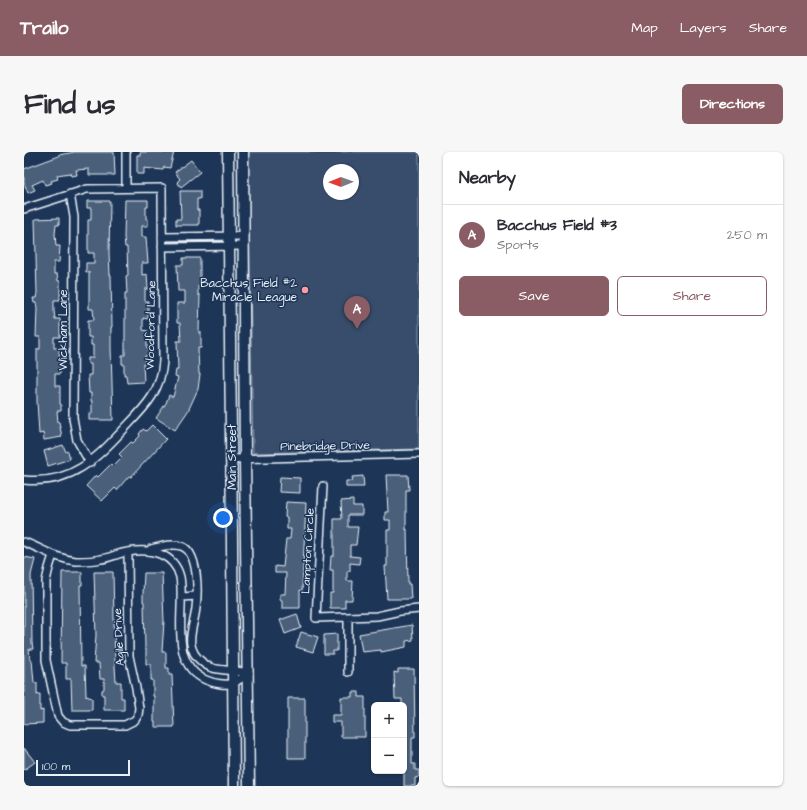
<!DOCTYPE html>
<html lang="en">
<head>
<meta charset="utf-8">
<style>
  :root { --surface:#fff; --page:#f7f7f7; --text:#2b2b33; --muted:#7c7c81; --line:#e1e1e2; --accent:#8a5d65 }
  body { margin:0; font-family:"Architects Daughter",sans-serif; background:var(--page); color:var(--text) }
  .controls { position:absolute; right:12px; bottom:12px; display:grid; overflow:hidden; border-radius:6px; box-shadow:0 1px 3px #0004 }
  .controls button { width:36px; height:36px; display:grid; place-items:center; padding:0; border:0; border-bottom:1px solid var(--line); background:var(--surface); color:var(--text); font:20px sans-serif }
  .compass { position:absolute; left:299px; top:12px; width:36px; height:36px; border-radius:50%; background:var(--surface); box-shadow:0 1px 3px #0004; rotate:269deg }
  .scale { position:absolute; left:12px; bottom:10px; width:94px; box-sizing:border-box; padding-left:4px; border:2px solid #e8f1f8; border-top:0; font-size:11px; line-height:14px; white-space:nowrap; color:#e8f1f8; -webkit-text-stroke:3px #1d3557; paint-order:stroke }
  .you { position:absolute; left:199px; top:366px; width:14px; height:14px; margin:-10px; border:3px solid #fff; border-radius:50%; background:#1a73e8; box-shadow:0 0 0 6px #1a73e833 }
  .badge { display:grid; place-items:center; width:26px; height:26px; border-radius:50%; background:var(--accent); color:#fff; font-size:13px; font-weight:700 }
  .pin { position:absolute; translate:-50% -33px; filter:drop-shadow(0 1px 2px #0008) }
  .pin::after { content:''; position:absolute; top:21px; width:14px; height:12px; background:inherit; clip-path:polygon(0 0,100% 0,50% 100%) }
  .list { margin:0; padding:0; list-style:none }
  h2 { display:flex; justify-content:space-between; align-items:center; height:52px; margin:0; padding:0 16px; font-size:17px }
  h2 small { font-size:13px; font-weight:400; color:var(--muted) }
  .list li { display:grid; grid-template-columns:26px 1fr auto; gap:12px; align-items:center; box-sizing:border-box; height:60px; padding:0 16px; border-top:1px solid var(--line) }
  .list b { display:block; font-size:15px; white-space:nowrap }
  .list p { margin:0; font-size:13px; white-space:nowrap; color:var(--muted) }
  .list em { font-size:13px; font-style:normal; color:var(--muted) }
  .actions { display:flex; gap:8px; padding:12px 16px }
  .actions a { flex:1; padding:9px 0; border:1px solid var(--accent); border-radius:6px; text-align:center; font-size:14px; color:var(--accent) }
  .actions .main { background:var(--accent); color:#fff }
  .map { position:relative; flex:none; width:395px; height:634px; overflow:hidden; border-radius:6px }
  header { display:flex; align-items:center; gap:24px; box-sizing:border-box; height:56px; padding:0 20px; background:var(--accent); color:#fff }
  header strong { font-size:19px }
  nav { display:flex; gap:22px; margin-inline-start:auto; font-size:14px }
  .intro { display:flex; align-items:center; justify-content:space-between; box-sizing:border-box; height:96px; padding:0 24px }
  h1 { margin:0; font-size:28px }
  .button { padding:10px 18px; border-radius:6px; background:var(--accent); color:#fff; font-size:14px; font-weight:700 }
  main { display:flex; gap:24px; padding:0 24px }
  aside { flex:1; background:var(--surface); border-radius:6px; box-shadow:0 1px 3px #0004 }
  .map>svg:first-child { display:block }
  .green { fill:#374d6c; stroke:#909fb2; fill-rule:evenodd }
  .building { fill:#495e7a; stroke:#e8f1f8 }
  .lines { fill:none; stroke-linecap:round; stroke-linejoin:round }
  .street-casing { stroke:#e8f1f8; stroke-width:10 }
  .secondary-casing { stroke:#e8f1f8; stroke-width:13 }
  .street { stroke:#1d3557; stroke-width:7 }
  .secondary { stroke:#1d3557; stroke-width:10 }
  .poi-dot { fill:#ff9aa2; stroke:#1d3557; stroke-width:1.5 }
  .labels { text-anchor:middle; dominant-baseline:central; stroke-width:3; stroke-linejoin:round; paint-order:stroke }
  .poi-label { font-size:12px; fill:#e8f1f8; stroke:#1d3557; text-anchor:end }
  .street-label { font-size:12px; fill:#e8f1f8; stroke:#1d3557 }
</style>
</head>
<body>
<header>
<strong>Trailo</strong>
<nav><a>Map</a><a>Layers</a><a>Share</a></nav>
</header>
<div class="intro"><h1>Find us</h1><a class="button">Directions</a></div>
<main>
<div class="map">
<svg width="395" height="634" viewBox="0 0 395 634">
  <rect width="100%" height="100%" fill="#1d3557"/>
  <filter id="ink" filterUnits="userSpaceOnUse"><feTurbulence type="fractalNoise" baseFrequency=".025" numOctaves="2"/><feDisplacementMap in="SourceGraphic" scale="8" xChannelSelector="R" yChannelSelector="G"/><feConvolveMatrix kernelMatrix="1 2 1 2 8 2 1 2 1" color-interpolation-filters="sRGB"/></filter>
  <g filter="url(#ink)">
    <path class="green" d="M224 0H395V297L229 301ZM305 18H329V42H305Z"/>
    <path class="building" d="M51 0H90L91 23H65V17L52 18 53 23 47 24 46 21 33 23 34 27 27 29 28 31 21 33 19 28 8 33 11 38 4 41 0 31V17L35 4 34 3Z
      M116 0H150L146 16 140 15 139 18 120 16V22H113V3H116Z
      M167 8 176 20 157 35 153 30 156 27 151 20Z
      M156 39H176V47H173V58H175V73H152V67H157Z
      M101 48H124V55H122V67H124V74H118V85H122L124 111H118V123L123 122 124 137H121V149H124V167L119 166V178L124 179V185H123V197H125V203L121 204V212H119L120 230 103 231 102 223H100V212H98V203H101V141H103L102 124 104 123 103 95H101L100 85Z
      M63 49H86L85 101 86 123H87L88 175H87V196L89 268H65V261L68 262V249H67V241H65L64 223H67V212H64V206H69V193H67V185H64V168H70L69 157H65V120H62V111H70V101H64V68H67V56H63Z
      M35 66V73H32L31 82 32 94H36L35 110H30V122H33L34 129H36V148H30V159L31 167H36V185H30V196H35L36 222H31V234H36V252H37V259H33L34 270H35L38 285 20 288 19 281 15 282 13 249V197H16V185H12L13 156 12 151H10L9 146H12L13 141 11 67Z
      M159 106H176V134H174V143H176L175 180H177V196H174L175 222H176L174 237 164 259 151 278 132 266 142 251 145 243 149 245 154 225 151 224 152 218H154L153 189H157L156 171H153V151H161V139H154L153 113H159Z
      M128 273 142 287 107 325 105 324 93 338 91 336 78 349 62 334 72 323 74 325 87 312 89 314 98 305 95 302 107 290 109 291 116 284 115 282 119 277 122 279Z
      M39 293 42 300 44 299 46 307 24 314 20 299Z
      M362 323H384L385 338H382V378L383 377 384 432H386L387 447H363L361 414H363V378H366V368H361V360H364Z
      M339 324 340 335H322V329H329L328 325Z
      M256 325 276 326V341L255 340Z
      M329 348V354H338V363H324V375H334L332 393H326V404L336 405 335 412 326 411V419H323V429H329L328 448H321V456H306V441H309V418H306L307 404H310V367H318L317 349Z
      M262 350 282 351 278 439 276 438V456H258V448H256V442H261L262 421H251V414L259 415 262 387H266L267 377H263V365H261Z
      M0 405 11 407 7 423 8 491 9 497H5L6 508H8L10 531H13V543L16 542V559L19 558V571L0 572Z
      M38 420H58V433H56L57 514H61L62 544 68 546V558H48L47 527H42V511H37Z
      M70 420H89L91 514 92 530H97V546H100V558H80V543H78V538L80 537V527H76L75 511H70L72 483Z
      M120 421H138L140 469 138 500H142V516H145V523H148L150 575H131V570H130V544H129V528H127V512H122V497H121L120 450H119V442Z
      M273 462 277 476 261 482 256 468Z
      M388 473 389 488 382 489V495L357 500V498L338 500 335 482Z
      M277 480 294 485 289 500 272 495Z
      M313 482V499H309V502H300V483Z
      M374 517H390L391 585H388V612H391V618H395V625L391 626V634H380V553H378V547H371L370 520 374 521Z
      M328 540H335V545H341V585H317V570H308V563H317V545H328Z
      M264 546H281V606H264Z
      M0 596 11 610 0 618Z"/>
    <g class="lines">
      <defs>
        <path id="street" d="M102 0V36
          M46 42 50 65 49 266 53 288 66 311
          M0 57 63 37 138 36 139 209C137 240 121 255 101 276 72 307 47 333 0 328
          M138 85 220 84
          M138 95 220 94
          M208 307 395 302
          M299 334 292 466 353 464 376 459 395 457
          M0 390C18 397 33 407 52 409 60 409 69 409 77 407 86 406 94 401 104 400 126 396 150 401 156 425 162 458 143 511 182 528 189 531 202 534 209 531 214 529 220 524 225 521
          M127 397C136 395 147 391 157 394 175 399 174 441 172 456 170 476 158 494 178 510 188 519 198 517 210 519 215 519 220 520 225 521
          M29 403 25 416 22 429V508L34 564 39 570 46 573H101L111 568 114 563 115 556 112 536 105 504 104 400
          M157 445 173 444
          M324 465V520"/>
        <path id="secondary" d="M204 0C207 211 208 423 210 634
          M219 0 221 307 225 634"/>
      </defs>
      <use href="#street" class="street-casing"/>
      <use href="#secondary" class="secondary-casing"/>
      <use href="#street" class="street"/>
      <use href="#secondary" class="secondary"/>
    </g>
  </g>
  <circle class="poi-dot" cx="281" cy="138" r="4"/>
  <g class="labels">
    <g class="poi-label">
      <text x="273" y="131">Bacchus Field #2<tspan x="273" dy="14">Miracle League</tspan></text>
    </g>
    <g class="street-label">
      <text transform="translate(127 173) rotate(-89)">Woodford Lane</text>
      <text transform="translate(39 178) rotate(-90)">Wickham Lane</text>
      <text transform="translate(301 294) rotate(-1)">Pinebridge Drive</text>
      <text transform="translate(208 305) rotate(-90)">Main Street</text>
      <text transform="translate(284 399) rotate(-87)">Lampton Circle</text>
      <text transform="translate(95 485) rotate(-93)">Agile Drive</text>
    </g>
  </g>
</svg>
<div class="controls">
<button>+</button>
<button>−</button>
</div>
<svg class="compass" viewBox="-18 -18 36 36"><path d="M0-13l5 13h-10z" fill="#e53935"/><path d="M0 13l5-13h-10z" fill="#7c7c81"/></svg>
<div class="scale">100 m</div>
<div class="you"></div>
<div class="pin badge" style="left:333px;top:177px">A</div>
</div>
<aside>
<h2>Nearby<small></small></h2>
<ul class="list">
<li><span class="badge">A</span><div><b>Bacchus Field #3</b><p>Sports</p></div><em>250 m</em></li>
</ul>
<div class="actions"><a class="main">Save</a><a>Share</a></div>
</aside>
</main>
</body>
</html>
